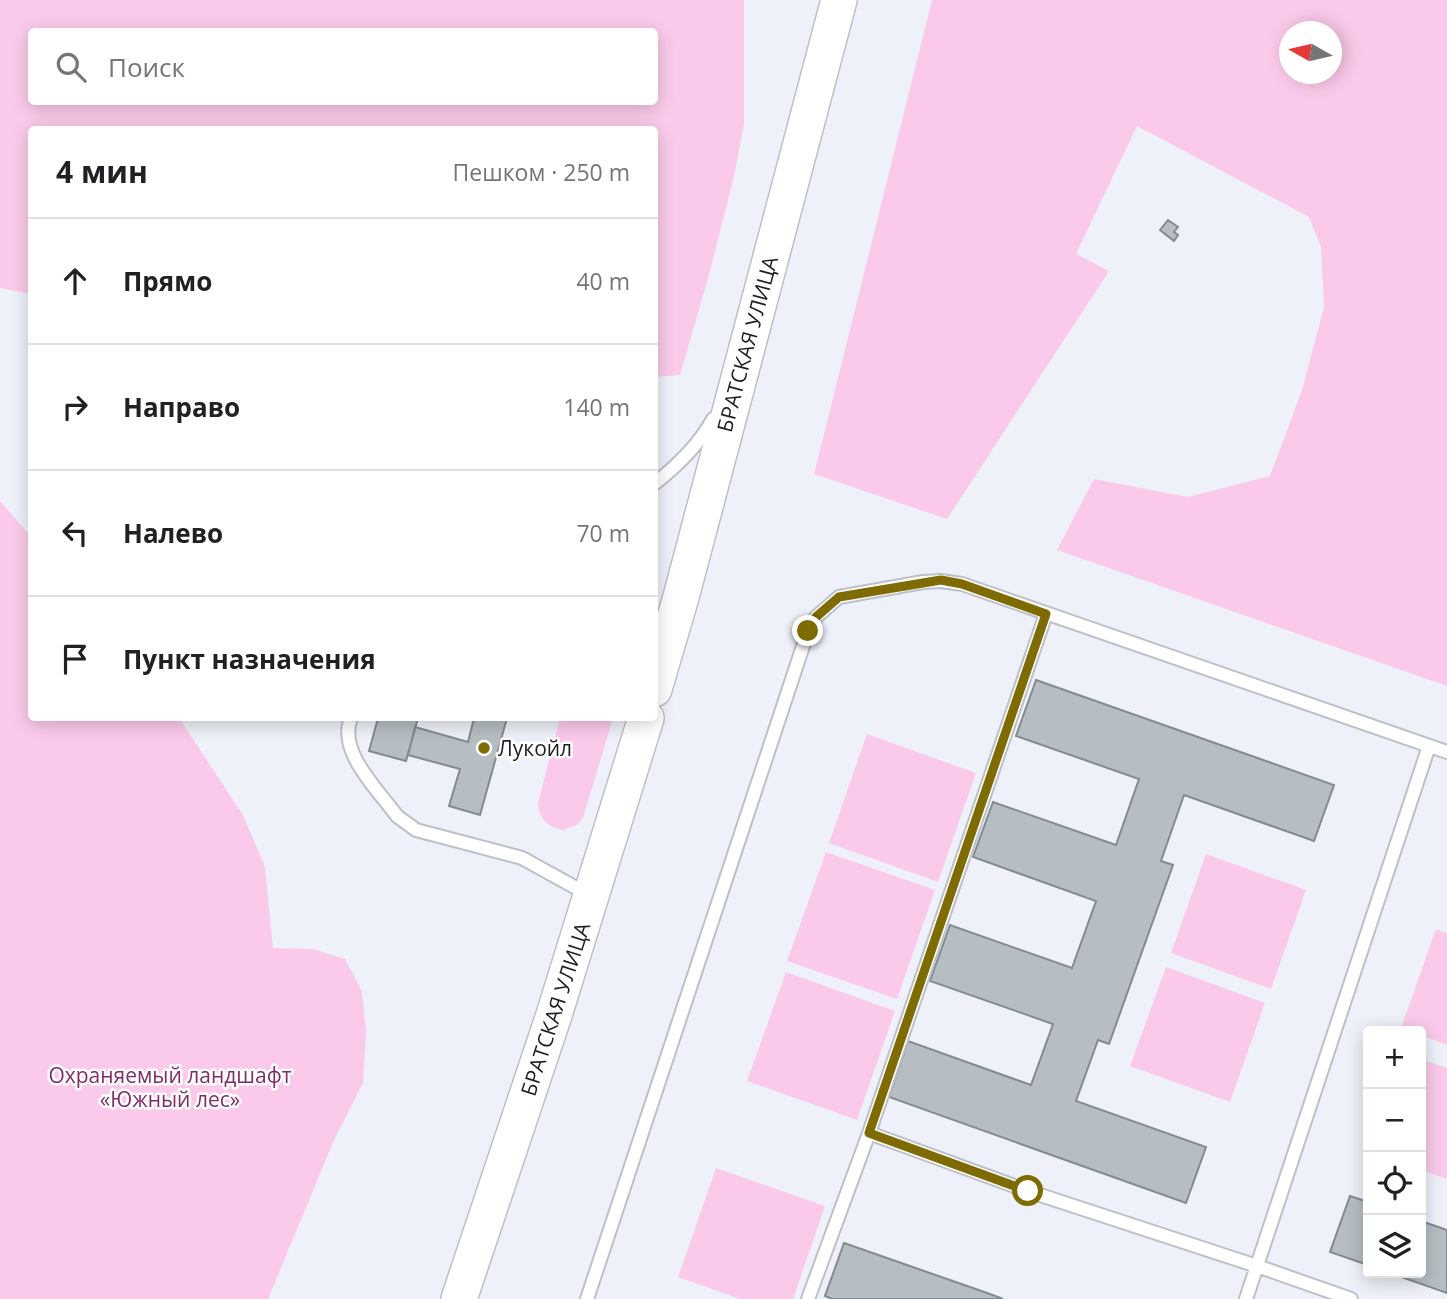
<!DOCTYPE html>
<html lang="ru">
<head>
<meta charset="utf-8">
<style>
  :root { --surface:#fff; --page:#f2f2f2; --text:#202124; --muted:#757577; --line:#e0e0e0 }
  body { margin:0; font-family:"Open Sans",sans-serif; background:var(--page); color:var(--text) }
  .controls { position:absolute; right:21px; bottom:21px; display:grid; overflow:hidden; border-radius:7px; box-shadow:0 4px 18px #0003 }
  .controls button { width:63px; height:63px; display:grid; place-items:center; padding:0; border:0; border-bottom:2px solid var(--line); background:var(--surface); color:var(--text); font:35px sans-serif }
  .compass { position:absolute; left:1279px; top:21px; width:63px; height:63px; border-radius:50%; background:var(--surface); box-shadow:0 4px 18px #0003; rotate:278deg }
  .stop { position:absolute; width:21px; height:21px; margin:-16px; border:5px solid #7f6b03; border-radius:50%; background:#fff }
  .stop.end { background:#7f6b03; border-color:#fff; box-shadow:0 2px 7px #0008 }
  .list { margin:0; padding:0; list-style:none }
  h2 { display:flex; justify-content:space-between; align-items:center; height:91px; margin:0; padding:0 28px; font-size:30px }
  h2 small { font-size:23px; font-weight:400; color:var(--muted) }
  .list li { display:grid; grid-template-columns:46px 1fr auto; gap:21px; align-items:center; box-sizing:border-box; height:126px; padding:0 28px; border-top:2px solid var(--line) }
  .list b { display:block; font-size:26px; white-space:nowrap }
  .list em { font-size:23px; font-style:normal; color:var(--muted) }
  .icon { flex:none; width:38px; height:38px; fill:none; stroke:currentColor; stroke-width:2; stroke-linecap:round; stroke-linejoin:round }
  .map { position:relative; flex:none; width:1447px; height:1299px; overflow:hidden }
  .search { position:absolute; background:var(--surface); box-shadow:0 4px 18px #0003; left:28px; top:28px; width:630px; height:77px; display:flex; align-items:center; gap:18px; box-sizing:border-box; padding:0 24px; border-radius:7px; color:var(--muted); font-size:26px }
  .panel { position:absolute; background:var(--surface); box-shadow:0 4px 18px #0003; left:28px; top:126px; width:630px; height:595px; border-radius:7px }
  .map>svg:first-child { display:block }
  .green { fill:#fbcaea; fill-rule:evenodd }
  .building { fill:#b6bec3; stroke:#838b90; stroke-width:2 }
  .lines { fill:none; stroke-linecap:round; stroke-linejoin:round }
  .lane-casing { stroke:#bdc0c7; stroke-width:16 }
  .secondary-casing { stroke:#bdc0c7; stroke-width:38 }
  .lane { stroke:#fff; stroke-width:12 }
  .secondary { stroke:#fff; stroke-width:35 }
  .route { stroke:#7f6b03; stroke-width:9 }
  .poi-dot { fill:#7f6b03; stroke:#fff; stroke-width:2.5 }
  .labels { text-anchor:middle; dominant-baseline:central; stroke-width:5; stroke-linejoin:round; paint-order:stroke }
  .street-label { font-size:21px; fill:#1f2023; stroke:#fff }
  .poi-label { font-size:21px; fill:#1f2023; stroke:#fff; text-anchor:start }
  .park-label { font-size:21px; fill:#7f2c69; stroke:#fff }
</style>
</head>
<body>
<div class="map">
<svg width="1447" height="1299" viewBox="0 0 1447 1299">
  <rect width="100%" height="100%" fill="#eef1f9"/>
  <path class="green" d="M0 0H744V124L734 176 709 275 680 375 655 377 654 130H32L31 294 0 288ZM32 32H654V102H32Z
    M932 0H1447V686L1057 550 1094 479 1188 497 1270 476 1302 390 1324 307 1321 247 1309 217 1137 126 1076 254 1109 271 947 519 814 474ZM1290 32H1332V74H1290Z
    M0 501 31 537 32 718H179L243 815 265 867 273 948 313 949 345 959 362 991 366 1032 363 1083 334 1140 268 1299H0Z
    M560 718H613L583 818 577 825 563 830C547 827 539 818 538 803Z
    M867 734 976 773 938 882 829 843Z
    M826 852 935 890 897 999 787 961Z
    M1206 854 1306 890 1271 989 1171 953Z
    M1436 929 1447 933V1045L1421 1035V1031H1410L1401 1028Z
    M1166 967 1265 1003 1230 1102 1130 1066Z
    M786 972 895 1011 857 1120 747 1081Z
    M1421 1059 1447 1068V1179L1421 1170Z
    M716 1168 825 1206 793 1299H740L678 1277Z"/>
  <path class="building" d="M1168 220 1178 227 1174 232 1178 235 1174 241 1160 230Z
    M1036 680 1334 785 1314 841 1184 795 1161 861 1173 865 1109 1044 1098 1040 1076 1101 1206 1147 1186 1203 889 1097 908 1041 1031 1085 1053 1024 930 981 950 925 1072 968 1096 901 973 857 993 802 1116 845 1139 779 1016 736Z
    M378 718H418L406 761 369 751Z
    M474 718H507L480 815 449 806 460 769 408 755 415 727 468 742Z
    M1350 1196 1368 1202V1265L1330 1252Z
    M1421 1221 1447 1230V1293L1390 1273H1421Z
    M844 1243 990 1294 1003 1299H832L825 1296Z"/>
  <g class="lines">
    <defs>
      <path id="lane" d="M654 484C677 466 699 445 713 419
        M351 718C337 751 378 790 397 816L416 830 522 858 589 895
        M869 1133 1028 1191 1257 1266 1351 1299
        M587 1299 808 631 816 617 839 597 923 582 941 581 962 584 1447 752
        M808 1299 869 1133 1046 614
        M1246 1299 1429 746"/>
      <path id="secondary" d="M654 689 681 597 839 0
        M459 1299 554 1015 646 718"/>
    </defs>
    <use href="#lane" class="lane-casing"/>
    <use href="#secondary" class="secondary-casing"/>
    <use href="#lane" class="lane"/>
    <use href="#secondary" class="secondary"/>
  </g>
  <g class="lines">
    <path class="route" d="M808 631 816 617 839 597 941 580 962 584 1046 614 869 1133 1028 1191"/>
  </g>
  <circle class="poi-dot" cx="484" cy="748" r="7"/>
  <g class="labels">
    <g class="street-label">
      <text transform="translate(747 344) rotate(-75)">БРАТСКАЯ УЛИЦА</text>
      <text transform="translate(555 1009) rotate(-72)">БРАТСКАЯ УЛИЦА</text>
    </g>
    <g class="poi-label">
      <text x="498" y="748">Лукойл</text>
    </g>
    <g class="park-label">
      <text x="170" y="1075">Охраняемый ландшафт<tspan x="170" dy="24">«Южный лес»</tspan></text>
    </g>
  </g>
</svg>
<div class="controls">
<button>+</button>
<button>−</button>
<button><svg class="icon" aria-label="locate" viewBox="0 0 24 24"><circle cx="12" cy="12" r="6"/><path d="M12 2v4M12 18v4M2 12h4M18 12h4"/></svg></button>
<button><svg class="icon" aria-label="layers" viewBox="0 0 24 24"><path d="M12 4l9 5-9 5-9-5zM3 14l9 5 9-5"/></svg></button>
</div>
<svg class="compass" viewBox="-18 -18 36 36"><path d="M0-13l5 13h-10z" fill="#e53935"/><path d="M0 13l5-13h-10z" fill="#757577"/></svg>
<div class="stop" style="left:1028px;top:1191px"></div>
<div class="stop end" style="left:808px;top:631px"></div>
<div class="search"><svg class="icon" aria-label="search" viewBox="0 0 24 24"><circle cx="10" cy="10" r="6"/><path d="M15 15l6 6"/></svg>Поиск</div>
<section class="panel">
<h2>4 мин<small>Пешком · 250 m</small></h2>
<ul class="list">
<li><svg class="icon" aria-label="ahead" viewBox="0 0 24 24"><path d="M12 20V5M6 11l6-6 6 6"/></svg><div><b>Прямо</b></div><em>40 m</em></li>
<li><svg class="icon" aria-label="right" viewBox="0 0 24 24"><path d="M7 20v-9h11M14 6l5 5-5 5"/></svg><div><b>Направо</b></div><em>140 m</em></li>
<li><svg class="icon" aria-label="left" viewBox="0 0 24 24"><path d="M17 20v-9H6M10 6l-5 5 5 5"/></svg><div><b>Налево</b></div><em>70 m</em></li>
<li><svg class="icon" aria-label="arrive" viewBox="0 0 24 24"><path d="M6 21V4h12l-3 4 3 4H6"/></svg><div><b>Пункт назначения</b></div></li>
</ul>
</section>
</div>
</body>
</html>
